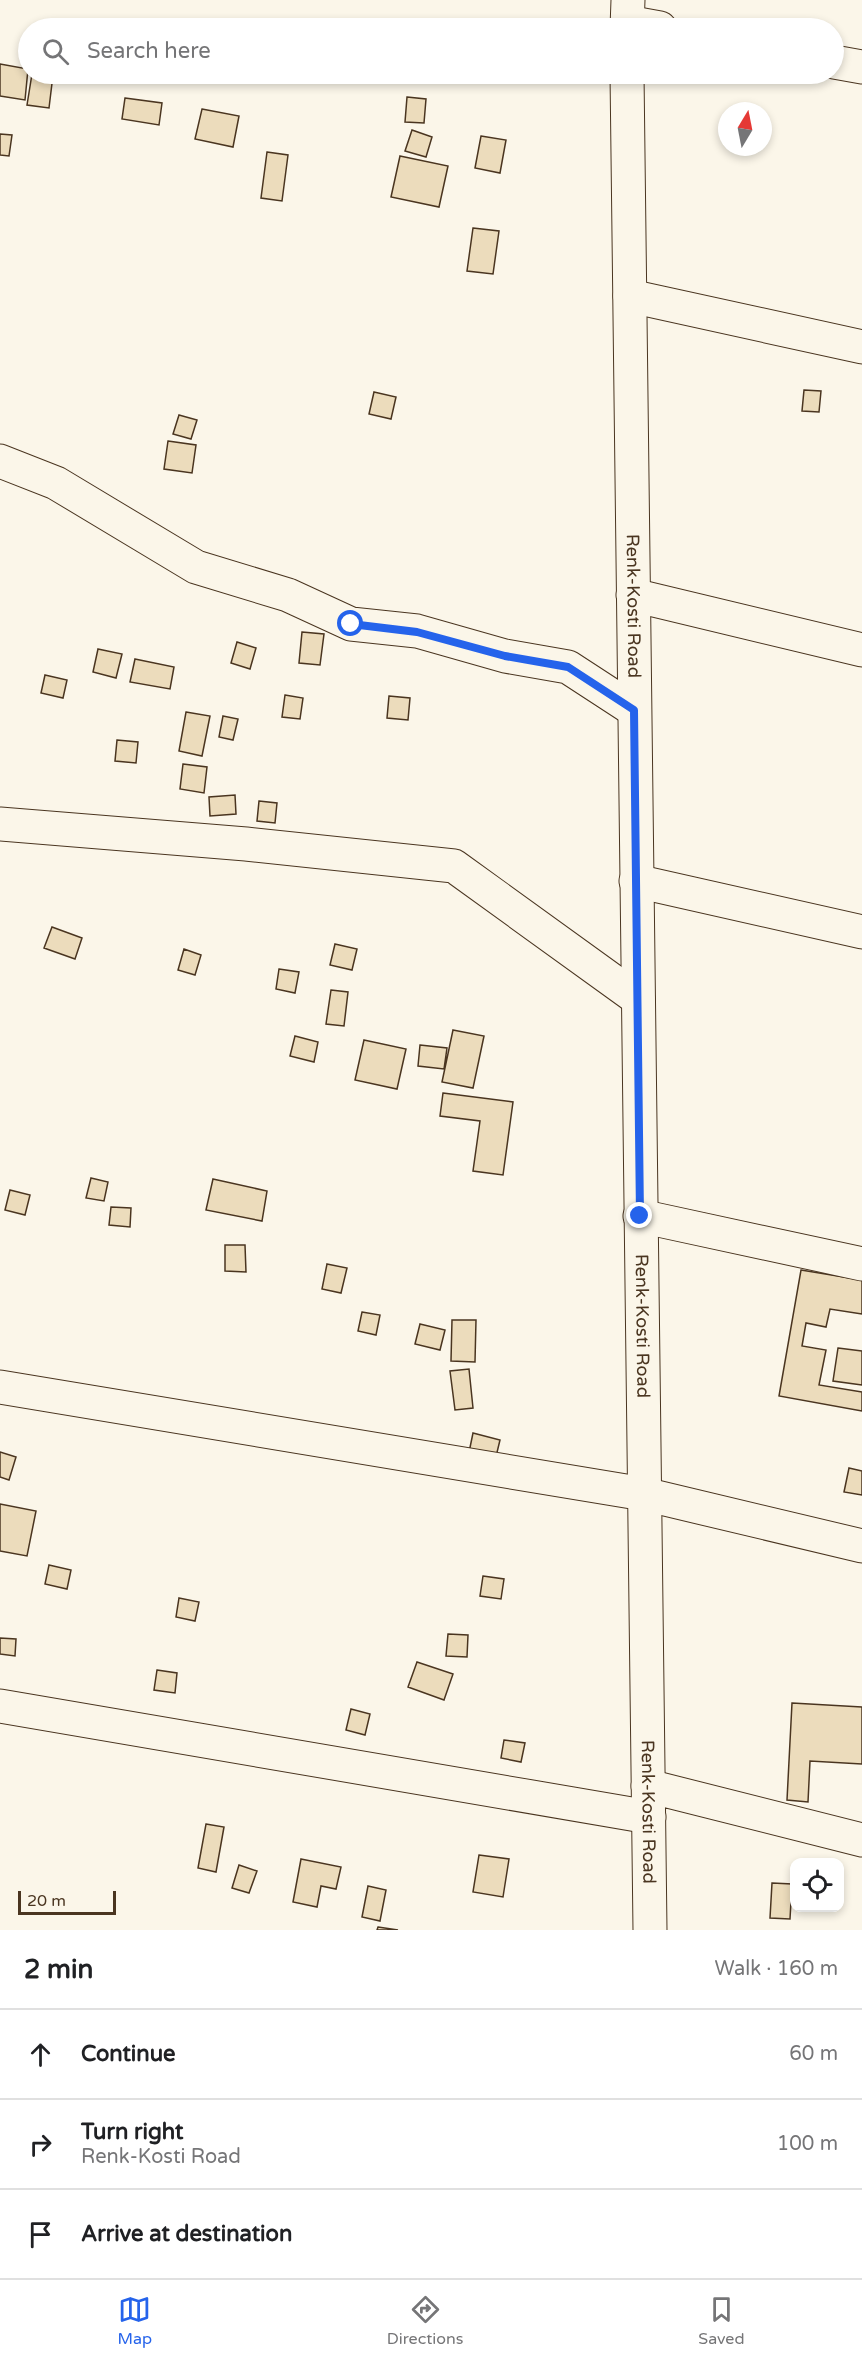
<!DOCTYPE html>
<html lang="en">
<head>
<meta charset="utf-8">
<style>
  :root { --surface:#fff; --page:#f2f2f2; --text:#202124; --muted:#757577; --line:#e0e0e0; --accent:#2563eb }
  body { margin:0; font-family:"Varela Round",sans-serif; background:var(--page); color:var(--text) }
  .controls { position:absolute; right:18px; bottom:18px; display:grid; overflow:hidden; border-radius:12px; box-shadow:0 3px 9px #0003 }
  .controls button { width:54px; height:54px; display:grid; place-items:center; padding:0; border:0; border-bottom:2px solid var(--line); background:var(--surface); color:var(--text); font:30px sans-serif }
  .compass { position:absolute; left:718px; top:102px; width:54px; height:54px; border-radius:50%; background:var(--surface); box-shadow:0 3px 9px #0003; rotate:10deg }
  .scale { position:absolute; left:18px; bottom:15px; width:98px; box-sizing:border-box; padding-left:6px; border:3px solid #4a3520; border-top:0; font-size:16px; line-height:21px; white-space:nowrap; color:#4a3520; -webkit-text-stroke:4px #fbf6e9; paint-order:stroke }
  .stop { position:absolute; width:18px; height:18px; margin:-14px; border:4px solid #2563eb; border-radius:50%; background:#fff }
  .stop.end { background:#2563eb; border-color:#fff; box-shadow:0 2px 6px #0008 }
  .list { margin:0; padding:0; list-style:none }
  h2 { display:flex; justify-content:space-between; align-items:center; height:78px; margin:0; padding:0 24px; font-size:26px }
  h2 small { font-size:20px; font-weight:400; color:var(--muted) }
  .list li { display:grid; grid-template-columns:39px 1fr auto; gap:18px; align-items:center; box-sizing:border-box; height:90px; padding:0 24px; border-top:2px solid var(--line) }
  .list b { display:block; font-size:22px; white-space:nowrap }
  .list p { margin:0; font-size:20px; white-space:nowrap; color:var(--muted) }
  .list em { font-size:20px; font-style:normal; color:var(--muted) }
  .icon { flex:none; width:33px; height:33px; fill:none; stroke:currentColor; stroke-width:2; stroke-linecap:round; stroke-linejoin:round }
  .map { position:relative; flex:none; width:862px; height:1930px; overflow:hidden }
  .search { position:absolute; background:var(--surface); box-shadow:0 3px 9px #0003; left:18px; right:18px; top:18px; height:66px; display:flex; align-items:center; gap:15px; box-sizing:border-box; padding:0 21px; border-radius:33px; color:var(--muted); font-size:22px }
  .sheet { height:348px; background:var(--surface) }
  nav { display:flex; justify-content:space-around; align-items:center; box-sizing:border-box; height:84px; border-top:2px solid var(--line); background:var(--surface); font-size:16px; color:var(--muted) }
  nav a { display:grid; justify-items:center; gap:3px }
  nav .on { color:var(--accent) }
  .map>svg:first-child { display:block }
  .building { fill:#ecdcbc; stroke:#4a3520; stroke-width:1.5 }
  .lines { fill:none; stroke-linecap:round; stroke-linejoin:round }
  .minor-casing { stroke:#4a3520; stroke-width:35 }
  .major-casing { stroke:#4a3520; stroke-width:35 }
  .minor { stroke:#fbf6e9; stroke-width:33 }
  .major { stroke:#fbf6e9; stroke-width:33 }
  .route { stroke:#2563eb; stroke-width:8 }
  .labels { text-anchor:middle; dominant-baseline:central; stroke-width:4.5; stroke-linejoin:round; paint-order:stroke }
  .street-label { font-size:18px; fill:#4a3520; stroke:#fbf6e9 }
</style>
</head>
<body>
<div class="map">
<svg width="862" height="1930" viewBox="0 0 862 1930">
  <rect width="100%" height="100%" fill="#fbf6e9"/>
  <path class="building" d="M0 64 28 69 25 100 0 96Z
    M32 74 53 75 49 108 27 105Z
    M500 74H523L522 82 499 80Z
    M407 97 426 99 424 123 405 122Z
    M125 98 162 103 159 125 122 119Z
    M202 109 239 116 233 147 195 139Z
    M412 130 432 137 426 157 405 151Z
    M0 134 12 135 9 156 0 155Z
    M481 136 506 140 500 173 475 168Z
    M267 152 288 155 282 201 261 198Z
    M400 156 448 166 439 207 391 197Z
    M473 228 499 231 493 274 467 271Z
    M804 390 821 391 819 412 802 411Z
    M374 392 396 397 391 419 369 414Z
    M179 415 197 420 191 439 173 434Z
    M168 441 196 445 192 473 164 469Z
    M302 632 324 634 320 665 299 663Z
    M237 642 256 648 250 669 231 663Z
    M98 649 122 654 116 678 93 672Z
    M135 659 174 667 170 689 130 682Z
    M45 675 67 680 63 698 41 693Z
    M285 695 303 698 300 719 282 717Z
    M389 696 410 698 408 720 387 718Z
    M186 712 210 716 202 756 179 751Z
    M223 716 238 719 233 740 219 737Z
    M117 740 138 742 136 763 115 761Z
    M183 764 207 767 204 793 180 789Z
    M235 795 236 814 210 816 209 797Z
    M259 801 277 803 275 823 257 821Z
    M52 927 82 938 75 959 44 948Z
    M335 944 357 949 352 970 330 965Z
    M184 949 201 955 195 975 178 970Z
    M279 969 299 972 295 993 276 989Z
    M331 990 348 992 344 1026 326 1024Z
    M453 1030 484 1036 473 1088 442 1082Z
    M295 1036 318 1042 314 1062 290 1056Z
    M364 1040 406 1049 397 1089 355 1080Z
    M420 1045 447 1048 444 1069 418 1066Z
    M443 1093 513 1102 503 1175 473 1171 480 1121 440 1116Z
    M91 1178 108 1182 104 1201 86 1198Z
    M213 1179 267 1191 262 1221 206 1210Z
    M10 1190 30 1195 25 1215 5 1210Z
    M111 1207 131 1208 130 1227 109 1225Z
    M225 1245H245L246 1272 225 1271Z
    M327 1264 347 1268 341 1293 322 1289Z
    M801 1270 862 1280V1314L830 1309 826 1327 806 1323 802 1346 826 1350 819 1385 862 1392V1411L779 1396Z
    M362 1312 380 1315 376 1335 358 1331Z
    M452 1320H476L475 1362 451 1361Z
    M420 1324 445 1330 440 1350 415 1344Z
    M838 1348 862 1351V1385L833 1381Z
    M469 1369 473 1408 455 1410 450 1371Z
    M473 1433 500 1440 493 1469 467 1462Z
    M0 1452 16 1457 9 1480 0 1477Z
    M849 1468 862 1471V1495L844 1492Z
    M0 1504 36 1511 27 1556 0 1551Z
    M49 1565 71 1570 67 1589 45 1584Z
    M483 1576 504 1579 501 1599 480 1596Z
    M179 1598 199 1602 195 1621 176 1617Z
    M448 1634 468 1635 467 1657 446 1656Z
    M0 1638 16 1639 15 1656 0 1654Z
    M417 1662 453 1674 444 1700 408 1687Z
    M157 1670 177 1673 175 1693 154 1690Z
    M792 1703 862 1707V1764L810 1761 808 1802 787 1800Z
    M351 1709 370 1714 365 1735 346 1730Z
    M504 1740 525 1743 521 1762 501 1758Z
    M206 1824 224 1827 216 1872 198 1868Z
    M479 1855 509 1859 503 1897 473 1892Z
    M301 1859 341 1867 336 1889 321 1886 317 1907 293 1902Z
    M239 1865 257 1871 249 1893 232 1888Z
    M772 1883 792 1884 790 1919 770 1918Z
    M368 1886 386 1890 380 1921 362 1917Z
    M378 1927 398 1930H377Z"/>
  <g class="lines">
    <defs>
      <path id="minor" d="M627 22 660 28
        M834 62 862 67
        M630 296 862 347
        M0 461 56 483 196 567 288 595 351 624 417 631 505 656 568 667 634 710
        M633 595 862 650
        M0 824 246 844 454 866 638 999
        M636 881 862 932
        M640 1216 862 1264
        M0 1387 644 1494 862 1546
        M0 1706 649 1817
        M648 1786 862 1840"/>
      <g id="major">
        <path d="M627 28 628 0"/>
        <path id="s1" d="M627 74 650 1930"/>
      </g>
    </defs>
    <use href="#minor" class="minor-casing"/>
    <use href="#major" class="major-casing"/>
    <use href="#minor" class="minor"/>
    <use href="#major" class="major"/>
  </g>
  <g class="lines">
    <path class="route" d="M351 624 417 632 505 656 568 667 634 710 640 1216"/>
  </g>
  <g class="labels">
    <g class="street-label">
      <text stroke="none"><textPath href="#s1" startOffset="532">Renk-Kosti Road</textPath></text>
      <text stroke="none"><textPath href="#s1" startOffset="1252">Renk-Kosti Road</textPath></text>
      <text stroke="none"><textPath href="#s1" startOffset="1738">Renk-Kosti Road</textPath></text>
    </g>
  </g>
</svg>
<div class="controls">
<button><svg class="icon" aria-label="locate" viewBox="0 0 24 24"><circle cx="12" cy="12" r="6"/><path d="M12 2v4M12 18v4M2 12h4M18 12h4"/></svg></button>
</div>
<svg class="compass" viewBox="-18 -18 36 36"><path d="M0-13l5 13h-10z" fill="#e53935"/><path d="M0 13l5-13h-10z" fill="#757577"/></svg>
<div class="scale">20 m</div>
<div class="stop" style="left:351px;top:624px"></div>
<div class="stop end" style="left:640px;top:1216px"></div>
<div class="search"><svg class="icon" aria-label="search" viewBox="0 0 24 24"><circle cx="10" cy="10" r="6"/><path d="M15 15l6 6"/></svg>Search here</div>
</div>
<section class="sheet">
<h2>2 min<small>Walk · 160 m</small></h2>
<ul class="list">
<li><svg class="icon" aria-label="ahead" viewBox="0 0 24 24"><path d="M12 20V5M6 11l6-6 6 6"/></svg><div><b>Continue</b></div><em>60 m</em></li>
<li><svg class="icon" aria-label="right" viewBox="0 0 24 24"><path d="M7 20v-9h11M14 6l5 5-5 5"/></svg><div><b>Turn right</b><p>Renk-Kosti Road</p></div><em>100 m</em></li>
<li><svg class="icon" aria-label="arrive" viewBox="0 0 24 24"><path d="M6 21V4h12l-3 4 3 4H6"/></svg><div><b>Arrive at destination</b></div></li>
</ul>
</section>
<nav>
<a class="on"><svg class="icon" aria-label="map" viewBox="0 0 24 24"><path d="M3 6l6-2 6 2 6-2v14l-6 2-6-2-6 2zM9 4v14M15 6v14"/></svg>Map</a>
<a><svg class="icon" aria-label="directions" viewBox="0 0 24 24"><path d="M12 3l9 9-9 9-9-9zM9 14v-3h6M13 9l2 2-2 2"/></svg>Directions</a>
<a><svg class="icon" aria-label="saved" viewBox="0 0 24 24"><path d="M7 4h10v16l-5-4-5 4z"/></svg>Saved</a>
</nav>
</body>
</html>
